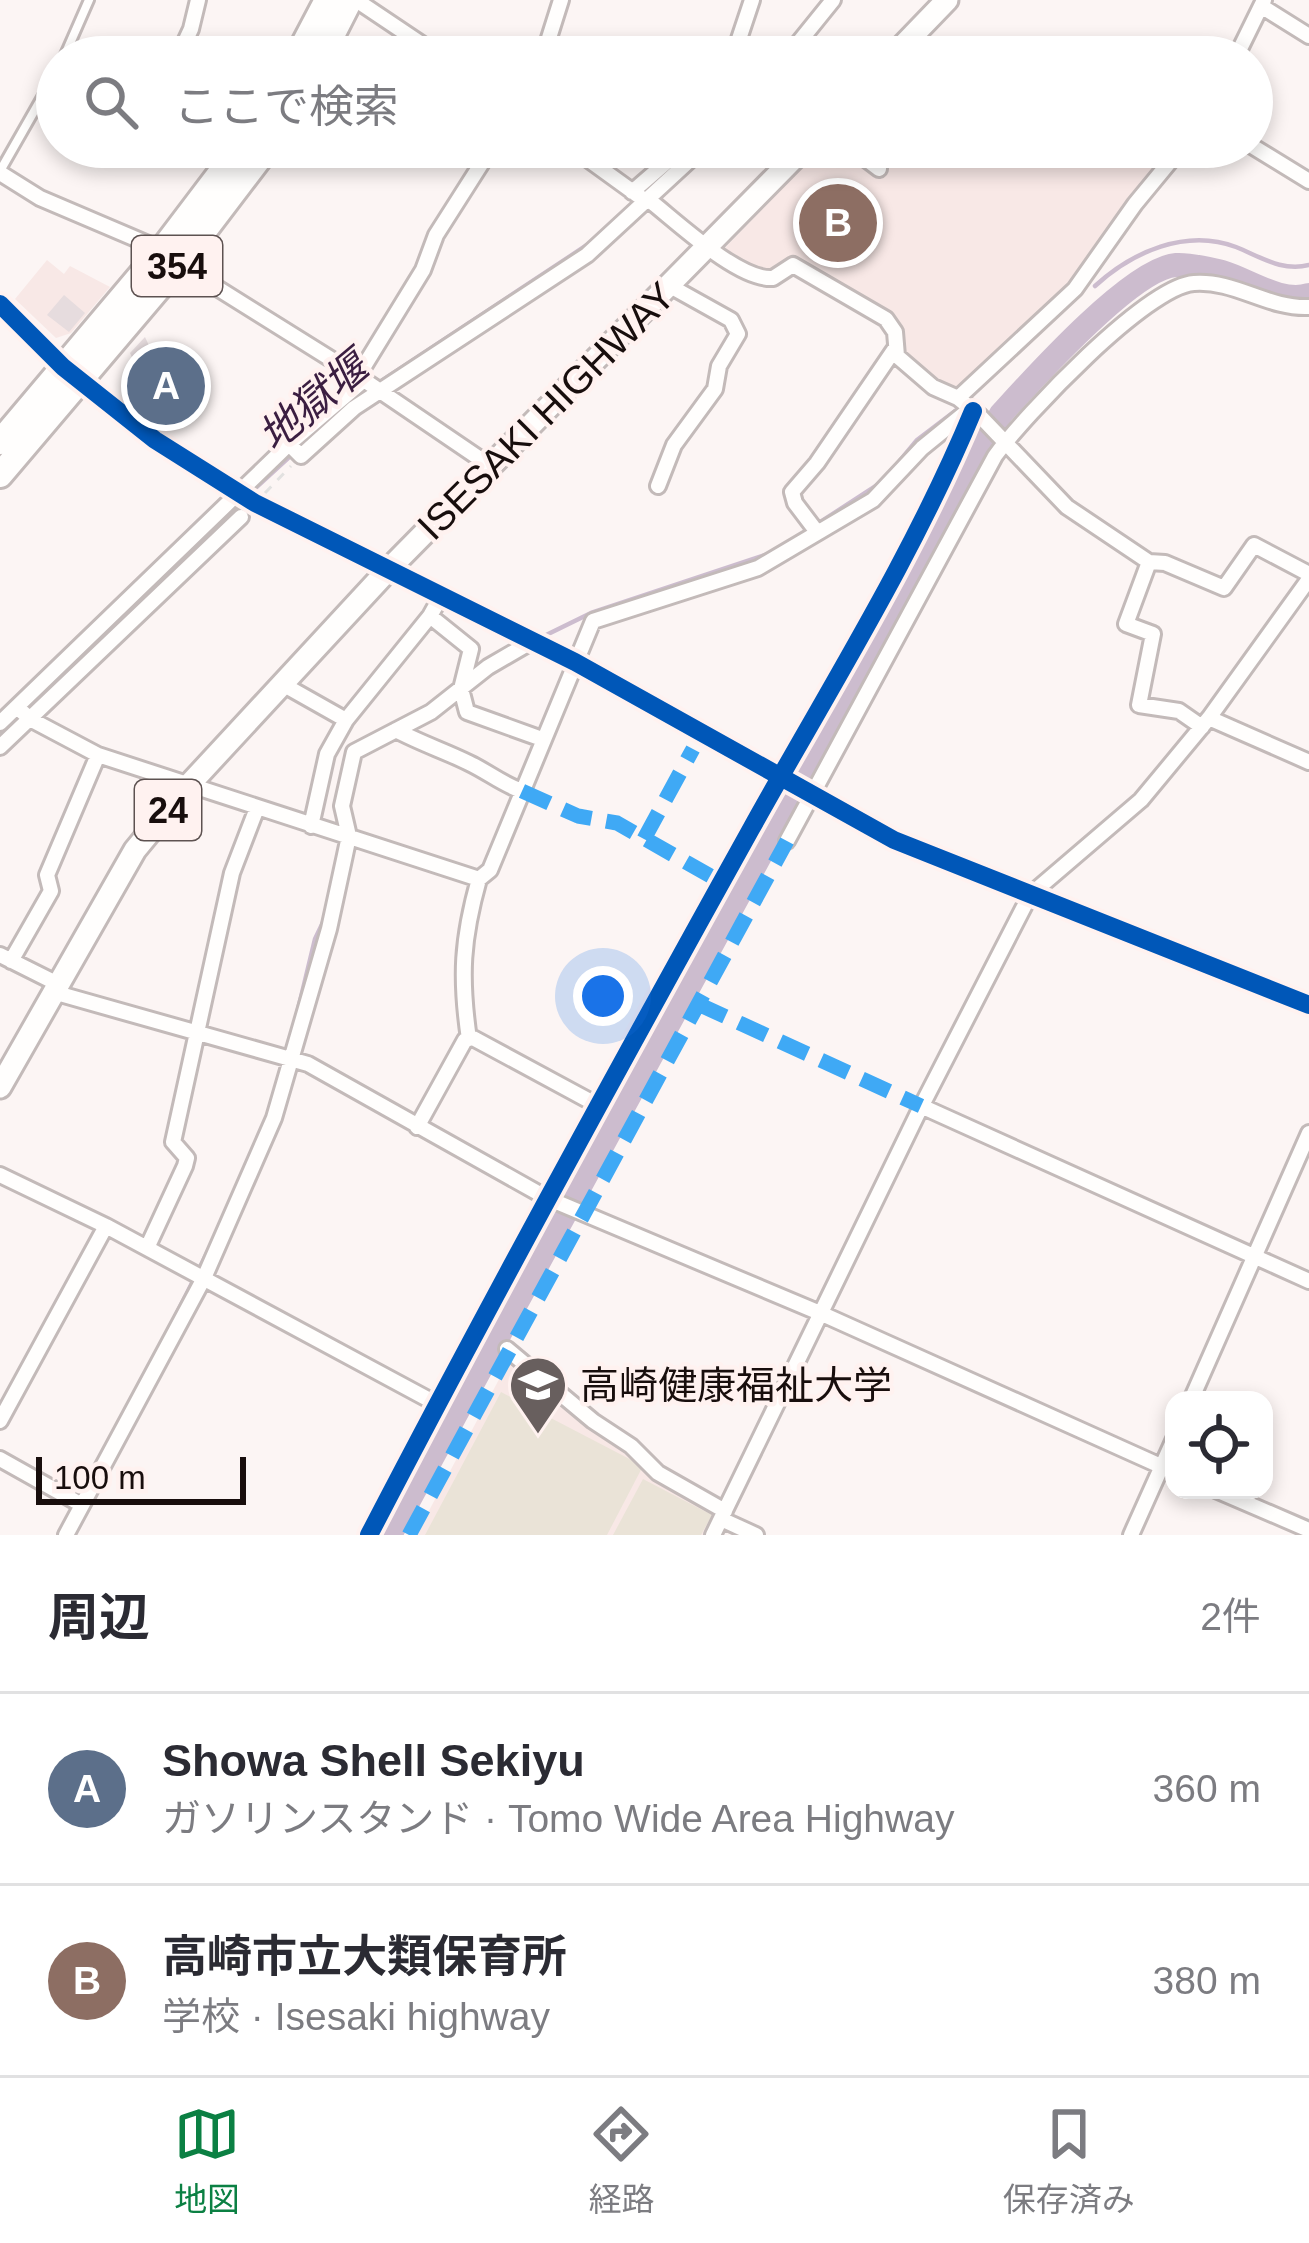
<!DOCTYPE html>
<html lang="ja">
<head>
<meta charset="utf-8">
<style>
  :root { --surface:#fff; --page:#f2f2f3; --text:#2b2b33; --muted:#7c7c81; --line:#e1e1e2; --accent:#0b8043 }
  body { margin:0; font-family:Arial,"Noto Sans JP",sans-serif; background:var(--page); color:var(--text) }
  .controls { position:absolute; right:36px; bottom:36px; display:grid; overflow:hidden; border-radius:24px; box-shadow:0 6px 18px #0003 }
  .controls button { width:108px; height:108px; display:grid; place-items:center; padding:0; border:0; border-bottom:3px solid var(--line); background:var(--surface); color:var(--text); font:60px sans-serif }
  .scale { position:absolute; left:36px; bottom:30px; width:210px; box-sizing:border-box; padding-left:12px; border:6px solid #180e0d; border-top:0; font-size:33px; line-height:42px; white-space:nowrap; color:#180e0d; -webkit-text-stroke:9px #fff2f0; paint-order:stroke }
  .you { position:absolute; left:603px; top:996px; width:42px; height:42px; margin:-30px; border:9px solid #fff; border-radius:50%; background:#1a73e8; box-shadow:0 0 0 18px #1a73e833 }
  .badge { display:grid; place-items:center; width:78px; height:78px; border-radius:50%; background:var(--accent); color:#fff; font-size:39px; font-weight:700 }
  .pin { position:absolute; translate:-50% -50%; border:6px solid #fff; box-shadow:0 3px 12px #0006 }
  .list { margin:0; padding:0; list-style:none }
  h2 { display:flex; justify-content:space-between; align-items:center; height:156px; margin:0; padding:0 48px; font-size:51px }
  h2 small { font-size:39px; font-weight:400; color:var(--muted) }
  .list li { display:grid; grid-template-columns:78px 1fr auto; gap:36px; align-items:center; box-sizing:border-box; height:192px; padding:0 48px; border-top:3px solid var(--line) }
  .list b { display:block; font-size:45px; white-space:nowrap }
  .list p { margin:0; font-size:39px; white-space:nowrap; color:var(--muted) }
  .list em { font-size:39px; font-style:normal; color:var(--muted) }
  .icon { flex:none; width:66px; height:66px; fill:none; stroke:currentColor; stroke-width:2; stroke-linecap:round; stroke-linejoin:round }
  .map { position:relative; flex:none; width:1309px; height:1535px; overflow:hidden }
  .search { position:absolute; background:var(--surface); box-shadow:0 6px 18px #0003; left:36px; right:36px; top:36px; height:132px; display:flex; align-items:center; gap:30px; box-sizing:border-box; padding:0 42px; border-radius:66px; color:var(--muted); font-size:45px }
  .sheet { height:540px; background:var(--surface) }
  nav { display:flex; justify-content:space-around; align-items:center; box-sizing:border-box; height:168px; border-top:3px solid var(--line); background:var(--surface); font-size:33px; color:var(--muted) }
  nav a { display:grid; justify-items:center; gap:6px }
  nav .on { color:var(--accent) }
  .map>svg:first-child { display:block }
  .built { fill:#f8e8e6 }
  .green { fill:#eae3d7 }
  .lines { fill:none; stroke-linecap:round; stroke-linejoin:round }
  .stream { stroke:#ccbcce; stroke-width:4.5 }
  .river { stroke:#ccbcce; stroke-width:24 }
  .building { fill:#e6dcde }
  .service-casing { stroke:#c3bab9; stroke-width:14 }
  .minor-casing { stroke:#c3bab9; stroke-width:20 }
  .tertiary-casing { stroke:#c3bab9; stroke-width:22 }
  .primary-casing { stroke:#c3bab9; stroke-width:27 }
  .trunk-casing { stroke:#c3bab9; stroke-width:30 }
  .path { stroke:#e2e1e0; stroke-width:3; stroke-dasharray:9 9; stroke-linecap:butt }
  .service { stroke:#fffefd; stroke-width:8 }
  .minor { stroke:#fffefd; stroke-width:14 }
  .tertiary { stroke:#fffefd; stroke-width:16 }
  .primary { stroke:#fffefd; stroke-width:21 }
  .trunk { stroke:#fffefd; stroke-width:24 }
  .quiet { stroke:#3fa9f5; stroke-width:15; stroke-dasharray:30 15; stroke-linecap:butt }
  .cycleway-casing { stroke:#fff2f0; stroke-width:26 }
  .cycleway { stroke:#0057b8; stroke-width:18 }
  .labels { text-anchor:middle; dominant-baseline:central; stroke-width:9; stroke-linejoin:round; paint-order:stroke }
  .shield { fill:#fff2f0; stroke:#5d5251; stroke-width:3 }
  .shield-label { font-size:36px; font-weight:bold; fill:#180e0d }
  .street-label { font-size:39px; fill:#180e0d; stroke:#fff2f0 }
  .poi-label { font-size:39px; fill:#180e0d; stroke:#fff2f0; text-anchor:start }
  .water-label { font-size:42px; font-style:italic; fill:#3b1e41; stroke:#fff2f0 }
</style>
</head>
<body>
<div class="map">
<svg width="1309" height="1535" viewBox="0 0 1309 1535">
  <rect width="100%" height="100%" fill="#fcf5f4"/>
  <path class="built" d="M822 147H836L874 176 895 147H1175L1077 278 956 392 944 388 909 361 900 348 902 329 898 322 855 294 793 259 765 275 722 251Z
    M47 260 64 274 70 266 110 287 71 333 56 338 15 299Z
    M511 1357 714 1512 703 1535H416Z"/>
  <path class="green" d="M501 1392 643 1466 607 1535H425Z
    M643 1479 712 1515 701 1535H613Z"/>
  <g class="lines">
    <path class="stream" d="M778 57 824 0
      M663 176 693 147
      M1095 286C1132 252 1186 228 1236 247 1261 257 1282 272 1309 265
      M377 384 593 241
      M893 469 917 440 959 408
      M250 493 347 404 368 390
      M791 541 882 482
      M540 638 591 613 771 553
      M0 738 242 501
      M338 793 349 748 382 730
      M294 1026 315 939 326 916
      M174 1319 217 1233
      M0 1467 43 1491"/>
    <path class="river" d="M390 1535 1001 414C1032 380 1132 268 1176 265 1190 264 1208 269 1222 272 1249 280 1281 304 1309 295"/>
  </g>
  <path class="building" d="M64 295 85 313 69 332 47 315Z
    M145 337 164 378 150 396 130 353Z"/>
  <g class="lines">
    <defs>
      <path id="service" d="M64 57 89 0
        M0 171 57 71"/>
      <path id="minor" d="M356 0 441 57
        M1261 6 1309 36
        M178 57 191 29 198 0
        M543 57 561 0
        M733 57 752 0
        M787 57 833 0
        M1236 57 1264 0
        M1252 146 1309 181
        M571 147 647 202
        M850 147 879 169
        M0 173 40 198 162 250
        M632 192 684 147
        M649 200C676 221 739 281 773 278L793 265 886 319 895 332 897 356 933 387 958 398 979 415 1067 507 1149 562 1165 563 1224 588 1254 545 1309 574
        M179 264 358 376 492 467
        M358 376 423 270 436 235 492 147
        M958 398 1075 289 1135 204 1182 147
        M289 444 301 456 354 408 587 255 704 147
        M658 486 674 445 715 389 719 366 738 334 731 320 670 286
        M817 532 795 503 792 492 817 463 894 350
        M1149 562 1126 624 1153 634 1139 705 1179 711 1202 727
        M430 616 471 649 461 689 467 712 542 739
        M284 685 346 720
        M17 707 30 719 98 755 479 879 490 870 593 621 758 568 873 500 922 448 970 409
        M1209 718 1309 762
        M0 723 289 444 364 380
        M396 730C420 743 445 751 469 763 488 772 502 784 522 791
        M0 747 241 517
        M311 826 327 754 346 720 430 616 440 598
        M787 841 995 456C1024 416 1147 286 1194 283 1235 280 1268 309 1309 307
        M0 955 58 984
        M11 961 51 891 47 875 98 755
        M53 992 308 1064 547 1198 820 1313 1174 1472
        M469 1039C460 977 462 939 479 879
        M921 1106 1309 1281
        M417 1127 465 1040 473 1038 599 1106
        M0 1175 106 1226 437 1404
        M147 1248 185 1166 187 1158 173 1142 232 873 257 808
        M507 1349 593 1421 631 1446 658 1473 725 1511
        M1191 1400 1309 1133
        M0 1421 106 1226
        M0 1459 82 1505
        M1216 1490 1309 1530
        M721 1519 756 1535
        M66 1535 204 1278 274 1118 329 929 345 855 349 836 342 806 354 752 431 712 488 667 531 642
        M369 1535C492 1298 621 1063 751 829 827 692 913 556 973 411
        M713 1535 919 1111 1030 895 1141 800 1209 718 1309 579
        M1131 1535 1174 1439"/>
      <path id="tertiary" d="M0 304 63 367 155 440 255 503 575 662 894 840 1309 1005"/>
      <path id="primary" d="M892 57 947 0
        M0 1087 135 850 187 787 387 571 805 147"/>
      <path id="trunk" d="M297 57 327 0
        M321 57 350 0
        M0 442 162 250 240 147
        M0 475 179 264 268 147"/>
    </defs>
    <use href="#service" class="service-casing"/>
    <use href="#minor" class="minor-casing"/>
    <use href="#tertiary" class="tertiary-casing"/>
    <use href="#primary" class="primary-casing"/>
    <use href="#trunk" class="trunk-casing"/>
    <path class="path" d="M265 493 291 466"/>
    <use href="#service" class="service"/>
    <use href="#minor" class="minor"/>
    <use href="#tertiary" class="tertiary"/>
    <use href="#primary" class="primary"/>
    <use href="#trunk" class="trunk"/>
    <path class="quiet" d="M522 791 578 816 617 823 721 882
      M644 839 693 749
      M698 1004 921 1106
      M409 1535 787 841"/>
    <defs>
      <path id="cycleway" d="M0 304 63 367 155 440 255 503 575 662 894 840 1309 1005
        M369 1535C492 1298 621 1063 751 829 827 692 913 556 973 411"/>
    </defs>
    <use href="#cycleway" class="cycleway-casing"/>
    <use href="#cycleway" class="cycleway"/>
  </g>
  <defs>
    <symbol id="university-pin" viewBox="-11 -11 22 30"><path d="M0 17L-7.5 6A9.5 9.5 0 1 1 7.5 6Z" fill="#685f5e" stroke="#fff2f0"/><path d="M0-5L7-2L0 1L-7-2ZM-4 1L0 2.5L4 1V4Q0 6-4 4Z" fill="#fff"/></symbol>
  </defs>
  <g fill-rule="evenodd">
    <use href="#university-pin" x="505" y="1352" width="66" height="90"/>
  </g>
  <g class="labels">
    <g class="shield">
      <rect x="132" y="236" width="90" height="60" rx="9"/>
      <rect x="135" y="780" width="66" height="60" rx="9"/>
    </g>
    <g class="shield-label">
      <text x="177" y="266">354</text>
      <text x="168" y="810">24</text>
    </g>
    <g class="street-label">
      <text transform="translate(546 411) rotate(-45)">ISESAKI HIGHWAY</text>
    </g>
    <g class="poi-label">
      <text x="580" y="1385">高崎健康福祉大学</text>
    </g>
    <g class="water-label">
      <text transform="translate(313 402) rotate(-40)">地獄堰</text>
    </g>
  </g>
</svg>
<div class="controls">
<button><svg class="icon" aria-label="locate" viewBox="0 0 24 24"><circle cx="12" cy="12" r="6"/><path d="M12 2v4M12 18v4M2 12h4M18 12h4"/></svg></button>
</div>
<div class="scale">100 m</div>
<div class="you"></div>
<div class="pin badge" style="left:166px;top:386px;background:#5c6f8a">A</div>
<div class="pin badge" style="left:838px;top:223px;background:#8d6e63">B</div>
<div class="search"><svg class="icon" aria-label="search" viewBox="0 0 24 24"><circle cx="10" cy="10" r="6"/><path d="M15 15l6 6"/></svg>ここで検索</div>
</div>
<section class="sheet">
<h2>周辺<small>2件</small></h2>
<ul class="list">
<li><span class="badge" style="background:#5c6f8a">A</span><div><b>Showa Shell Sekiyu</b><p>ガソリンスタンド · Tomo Wide Area Highway</p></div><em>360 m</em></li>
<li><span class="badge" style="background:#8d6e63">B</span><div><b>高崎市立大類保育所</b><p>学校 · Isesaki highway</p></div><em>380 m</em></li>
</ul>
</section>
<nav>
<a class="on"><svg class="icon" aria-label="map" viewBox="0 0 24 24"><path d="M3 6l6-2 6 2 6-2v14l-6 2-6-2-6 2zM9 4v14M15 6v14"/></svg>地図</a>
<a><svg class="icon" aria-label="directions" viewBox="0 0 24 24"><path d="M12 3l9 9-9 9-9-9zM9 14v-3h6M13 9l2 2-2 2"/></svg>経路</a>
<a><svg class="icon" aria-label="saved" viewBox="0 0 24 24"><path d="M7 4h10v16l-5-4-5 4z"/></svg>保存済み</a>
</nav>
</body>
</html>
